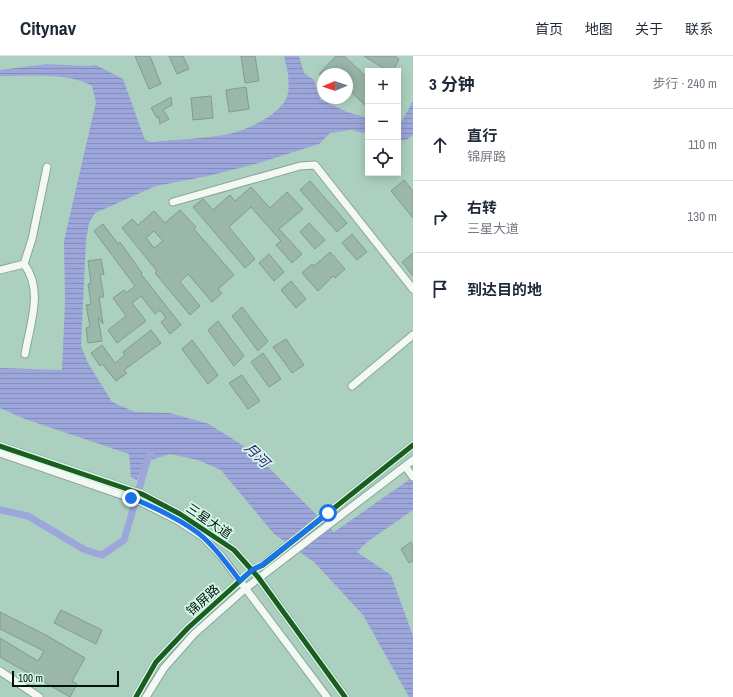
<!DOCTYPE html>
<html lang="zh">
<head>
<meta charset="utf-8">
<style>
  :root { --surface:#fff; --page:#f2f2f3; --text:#1f2937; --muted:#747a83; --line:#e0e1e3 }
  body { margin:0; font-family:"Archivo Narrow","Noto Sans SC",sans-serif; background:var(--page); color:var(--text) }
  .controls { position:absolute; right:12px; top:12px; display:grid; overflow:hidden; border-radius:0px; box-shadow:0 2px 10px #0003 }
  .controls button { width:36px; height:36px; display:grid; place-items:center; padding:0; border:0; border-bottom:1px solid var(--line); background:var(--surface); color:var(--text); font:20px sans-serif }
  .compass { position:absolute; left:317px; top:12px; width:36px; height:36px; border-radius:50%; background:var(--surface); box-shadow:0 2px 10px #0003; rotate:268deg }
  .scale { position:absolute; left:12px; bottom:10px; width:107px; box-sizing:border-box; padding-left:4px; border:2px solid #00140a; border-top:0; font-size:11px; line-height:14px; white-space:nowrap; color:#00140a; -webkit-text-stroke:3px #d7f8e8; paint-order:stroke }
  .stop { position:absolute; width:12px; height:12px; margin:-9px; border:3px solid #1a73e8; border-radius:50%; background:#fff }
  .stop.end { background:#1a73e8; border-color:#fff; box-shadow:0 1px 4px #0008 }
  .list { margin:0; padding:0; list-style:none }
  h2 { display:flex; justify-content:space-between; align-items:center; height:52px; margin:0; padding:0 16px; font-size:17px }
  h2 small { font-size:13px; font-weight:400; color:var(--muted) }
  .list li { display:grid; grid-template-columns:26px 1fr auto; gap:12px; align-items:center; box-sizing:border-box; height:72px; padding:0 16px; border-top:1px solid var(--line) }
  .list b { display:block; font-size:15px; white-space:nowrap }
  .list p { margin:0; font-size:13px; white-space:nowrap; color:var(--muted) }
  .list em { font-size:13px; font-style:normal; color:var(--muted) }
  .icon { flex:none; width:22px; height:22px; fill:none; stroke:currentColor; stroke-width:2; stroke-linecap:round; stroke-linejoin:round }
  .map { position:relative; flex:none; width:413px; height:641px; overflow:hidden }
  header { display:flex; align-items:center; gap:24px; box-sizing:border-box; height:56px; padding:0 20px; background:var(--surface); border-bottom:1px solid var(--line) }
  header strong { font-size:19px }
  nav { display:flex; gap:22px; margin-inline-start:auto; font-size:14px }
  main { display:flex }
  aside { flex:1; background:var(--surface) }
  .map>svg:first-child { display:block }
  .water { fill:url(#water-rules) }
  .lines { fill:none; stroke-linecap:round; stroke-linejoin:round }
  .canal { stroke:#9da6da; stroke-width:7 }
  .building { fill:#9bb7aa; stroke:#809c90; fill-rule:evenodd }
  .minor-casing { stroke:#89a698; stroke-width:9 }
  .minor { stroke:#f3f8f5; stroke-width:7 }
  .cycleway-casing { stroke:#d7f8e8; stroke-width:8 }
  .cycleway { stroke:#1b5e20; stroke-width:5 }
  .route { stroke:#1a73e8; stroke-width:5 }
  .labels { text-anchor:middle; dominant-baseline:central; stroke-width:3.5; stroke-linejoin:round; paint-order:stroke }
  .street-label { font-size:13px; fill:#00140a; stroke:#d7f8e8 }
  .water-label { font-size:14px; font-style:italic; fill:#2f1b79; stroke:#d7f8e8 }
</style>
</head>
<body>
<header>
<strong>Citynav</strong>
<nav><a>首页</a><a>地图</a><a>关于</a><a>联系</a></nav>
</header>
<main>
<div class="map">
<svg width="413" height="641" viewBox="0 0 413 641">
  <defs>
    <pattern id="water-rules" width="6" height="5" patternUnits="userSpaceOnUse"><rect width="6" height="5" fill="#9da6da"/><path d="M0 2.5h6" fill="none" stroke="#858eba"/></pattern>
  </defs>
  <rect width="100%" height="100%" fill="#acd0bf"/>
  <path class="water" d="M284 0H299L304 17 314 24 320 43 347 56 368 62V78L351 74 330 77 319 88 259 107 208 120 156 130 95 157 89 167 86 184 81 290 88 307 112 346 135 356 170 357 209 368 253 396 334 476 413 421V454L367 486 357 496 391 519 413 580V641H409L363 559 314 506 274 478 221 414 198 404 170 398 144 406 137 424 131 421 129 398 25 363 0 352V312L62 314 65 247 64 185 96 46 92 30C69 16 27 20 0 20V14L47 8 85 10 96 9 123 23 145 84 151 86C177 83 207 83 233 77 251 72 284 57 288 37 290 25 287 11 284 0Z
    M413 45V79L406 84 398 85V66L402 65Z"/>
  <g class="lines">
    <path class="canal" d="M0 454 28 460 85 494 102 499 124 484 148 402 151 397"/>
  </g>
  <path class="building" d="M135 0H150L161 28 149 33Z
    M169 0H183L189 13 177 18Z
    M241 0H255L259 25 245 27Z
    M336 0H344L368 22V52L347 32V18H319Z
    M364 0H395L399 3 393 15H388Z
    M246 31 249 53 229 56 226 34Z
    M211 40 213 62 193 64 191 42Z
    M171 41 172 49 163 54 169 63 160 68 159 61 157 62 151 52Z
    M404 124 413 135V162L391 135Z
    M310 125 347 167 337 176 300 134Z
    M251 131 270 152 287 136 303 153 279 173 302 198 292 207 276 189 281 185 251 151 229 171 255 203 245 212 193 151 203 143 213 154 230 139 235 145Z
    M180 154 196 171 194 173 234 219 218 233 222 237 212 246 188 218 180 226 200 250 190 259 155 217 157 215 122 172 132 163 138 169 154 155 165 167ZM154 175 163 185 154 192 146 182Z
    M309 167 325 184 315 193 300 176Z
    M103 168 118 188 120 186 142 217 141 218 181 269 170 278 161 266 166 262 160 254 155 258 141 240 132 247 146 265 117 287 108 274 126 260 113 242 124 234 126 237 135 230 94 175Z
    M352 178 367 196 357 204 342 187Z
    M330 196 345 213 335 222 333 220 318 235 302 217 312 208 314 210Z
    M413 197V220L402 206Z
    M269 198 284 216 274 225 259 207Z
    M101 203 104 218 100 219 104 241H99L103 268 98 261 102 285 88 287 86 272 90 271 86 249 91 248 88 228 91 227 88 205Z
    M291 225 306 243 296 252 281 234Z
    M242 251 268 285 258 295 232 260Z
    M218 265 244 300 234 310 208 274Z
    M151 274 161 287 124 314 127 317 116 325 102 308 100 310 91 297 102 289 115 307 125 299 123 296Z
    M286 283 304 309 292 317 273 291Z
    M192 284 218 319 208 328 182 293Z
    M263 297 281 323 269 331 251 306Z
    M242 319 260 345 248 353 229 327Z
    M411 486 413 490V505L409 507 401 493Z
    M61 554 102 574 96 588 54 567Z
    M0 556 46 579 85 602 72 625 77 628 70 641 0 601V582L38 605 44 595 0 573Z"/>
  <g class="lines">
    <defs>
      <path id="minor" d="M173 146 300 110 315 109 413 233
        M0 214 24 208
        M25 298C30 268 44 234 24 208L32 183 47 111
        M352 330 413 279
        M0 390 142 438 180 458 234 494 258 521 345 641
        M0 397 139 445 177 464 203 481 222 501 327 641
        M405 410 413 421
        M0 615 39 641
        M136 641 156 606 188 572 252 514 263 509 413 389
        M146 641 164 612 194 578 246 532 413 404"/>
    </defs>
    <use href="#minor" class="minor-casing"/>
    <use href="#minor" class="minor"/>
    <defs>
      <path id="cycleway" d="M0 390 142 438 180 458 234 494 258 521 345 641
        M136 641 156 606 188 572 252 514 263 509 413 389"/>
    </defs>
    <use href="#cycleway" class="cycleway-casing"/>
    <use href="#cycleway" class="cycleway"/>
  </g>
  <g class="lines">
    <path class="route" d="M131 442C151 449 189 468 204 482 218 495 229 510 240 525L252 514 262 509 328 457"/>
  </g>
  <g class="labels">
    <g class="street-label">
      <text transform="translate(209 465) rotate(34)">三星大道</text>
      <text transform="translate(203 544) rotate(-42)">锦屏路</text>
    </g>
    <g class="water-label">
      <text transform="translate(257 399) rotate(44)">月河</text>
    </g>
  </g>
</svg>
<div class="controls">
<button>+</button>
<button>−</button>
<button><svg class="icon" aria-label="locate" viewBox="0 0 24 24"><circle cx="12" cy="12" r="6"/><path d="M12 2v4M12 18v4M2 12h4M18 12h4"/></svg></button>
</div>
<svg class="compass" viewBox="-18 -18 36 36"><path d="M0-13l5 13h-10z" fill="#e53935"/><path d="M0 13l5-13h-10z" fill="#747a83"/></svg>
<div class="scale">100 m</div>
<div class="stop" style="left:328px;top:457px"></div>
<div class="stop end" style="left:131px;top:442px"></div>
</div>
<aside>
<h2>3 分钟<small>步行 · 240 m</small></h2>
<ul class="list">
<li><svg class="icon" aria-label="ahead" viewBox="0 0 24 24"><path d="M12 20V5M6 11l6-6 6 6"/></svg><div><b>直行</b><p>锦屏路</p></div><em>110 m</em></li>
<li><svg class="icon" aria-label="right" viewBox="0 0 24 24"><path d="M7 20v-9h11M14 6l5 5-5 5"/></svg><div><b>右转</b><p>三星大道</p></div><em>130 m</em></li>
<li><svg class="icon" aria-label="arrive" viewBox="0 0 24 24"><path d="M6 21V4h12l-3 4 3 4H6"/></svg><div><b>到达目的地</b></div></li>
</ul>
</aside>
</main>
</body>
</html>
